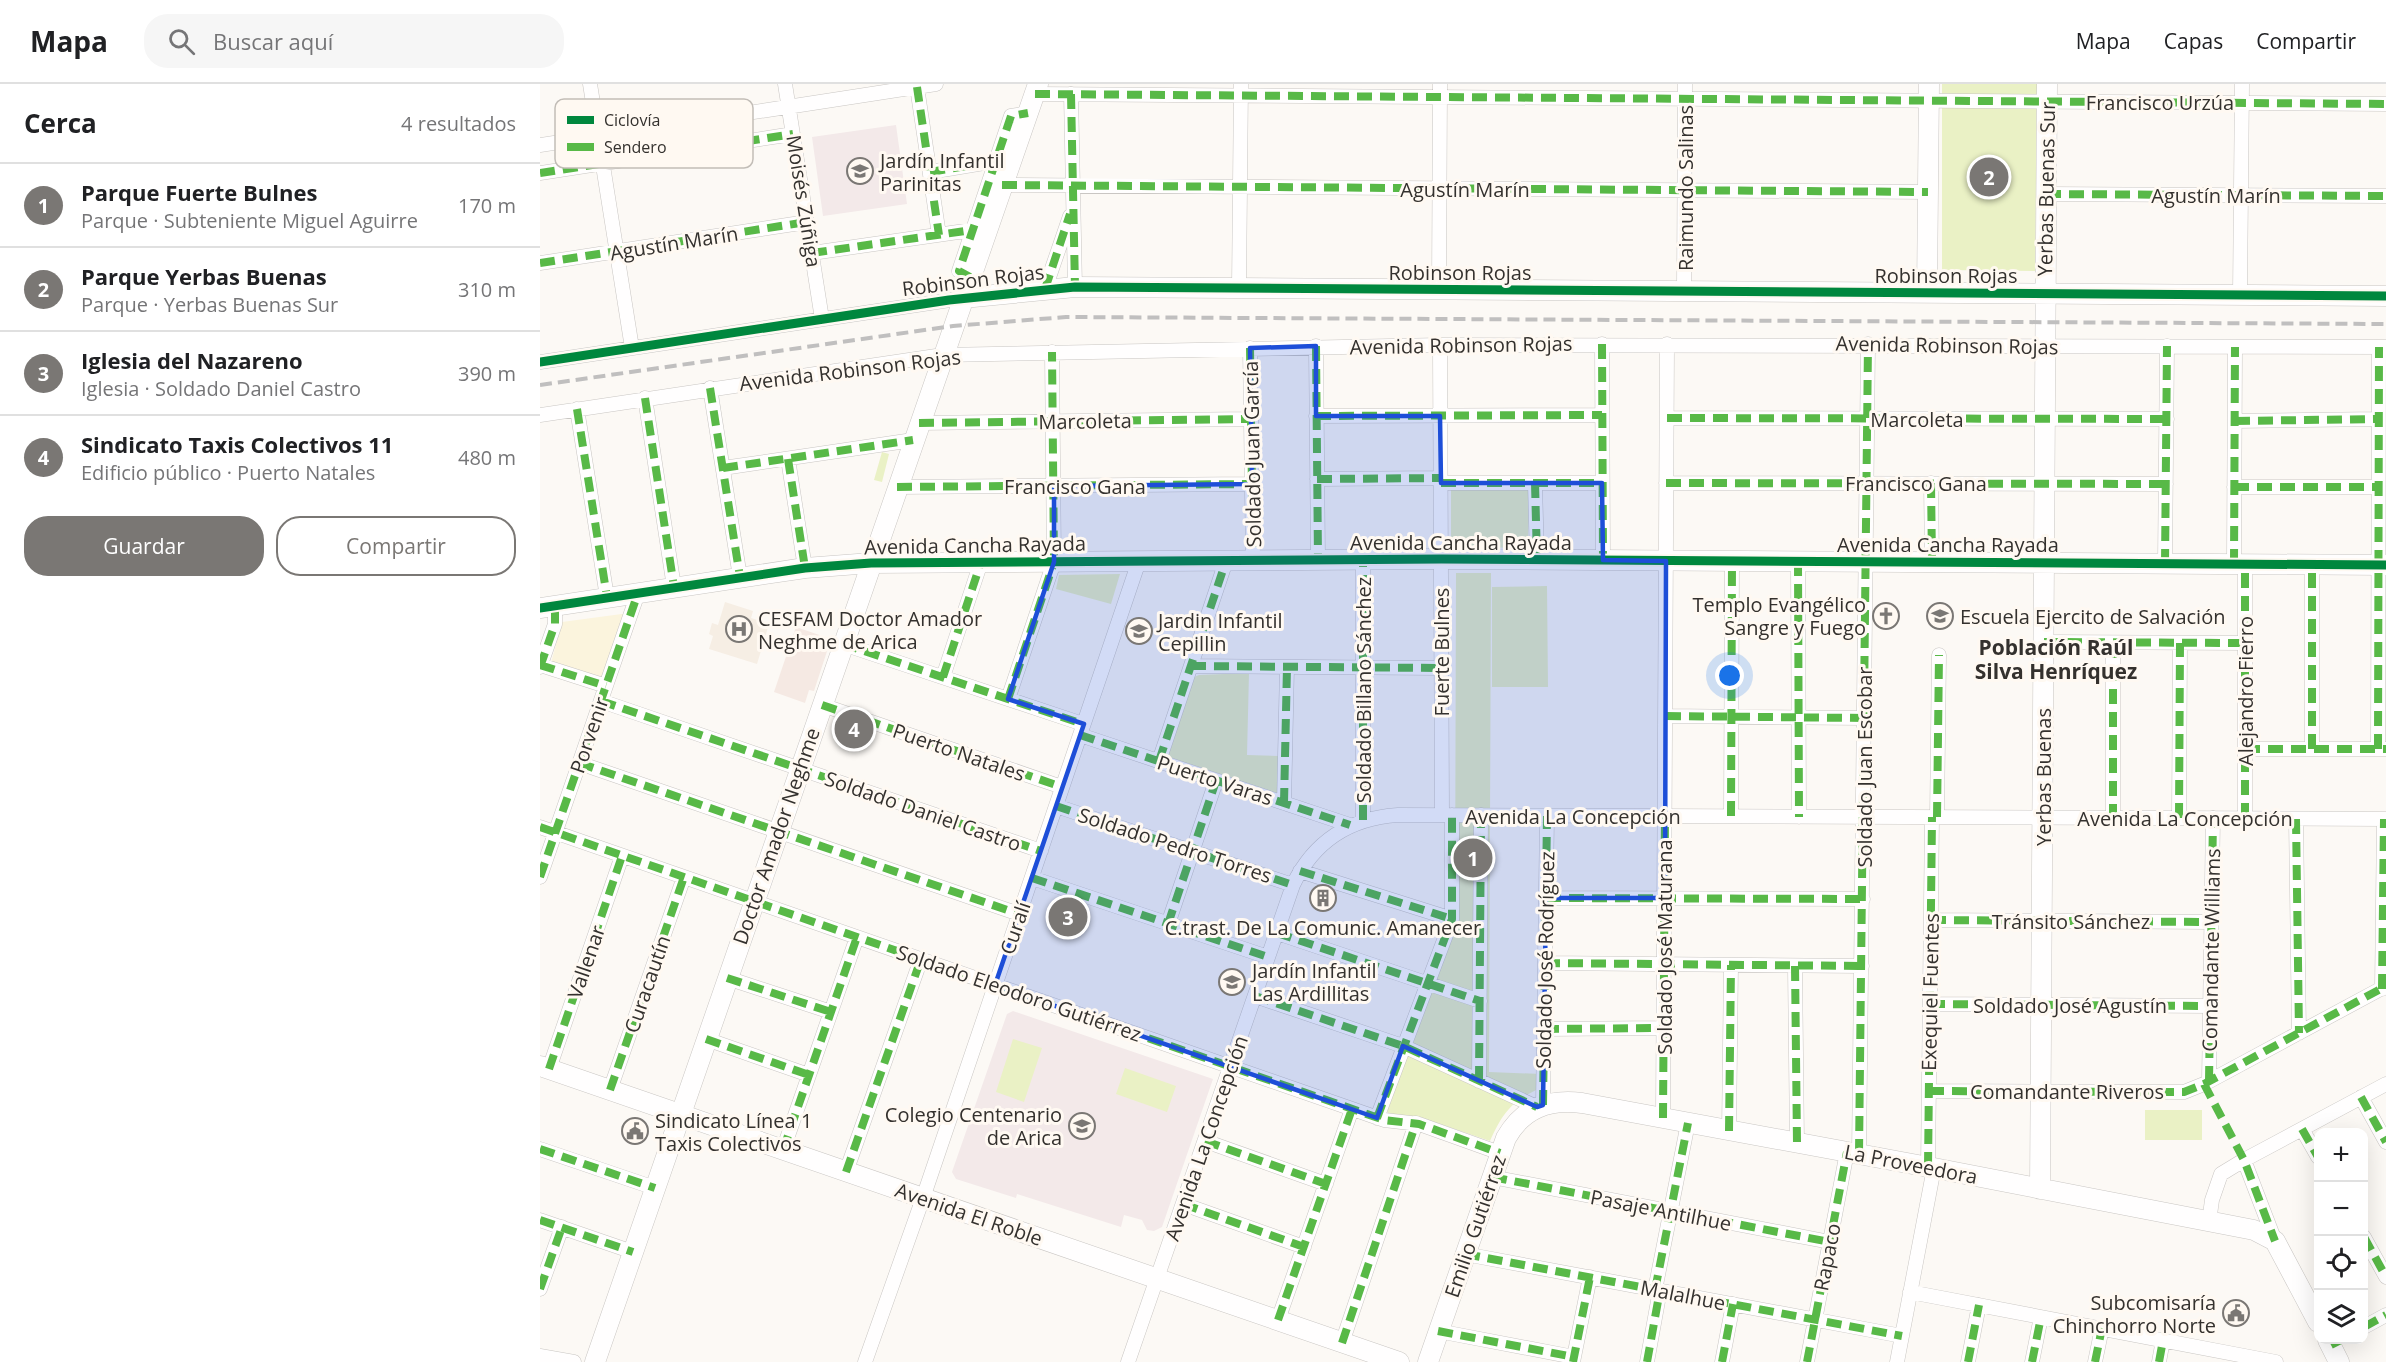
<!DOCTYPE html>
<html lang="es">
<head>
<meta charset="utf-8">
<style>
  :root { --surface:#fff; --page:#f6f6f6; --text:#202124; --muted:#757577; --line:#e0e0e0; --accent:#7a7774 }
  body { margin:0; font-family:"Open Sans",sans-serif; background:var(--page); color:var(--text) }
  .controls { position:absolute; right:18px; bottom:18px; display:grid; overflow:hidden; border-radius:12px; box-shadow:0 6px 24px #0002 }
  .controls button { width:54px; height:54px; display:grid; place-items:center; padding:0; border:0; border-bottom:2px solid var(--line); background:var(--surface); color:var(--text); font:30px sans-serif }
  .you { position:absolute; left:1190px; top:592px; width:21px; height:21px; margin:-15px; border:4px solid #fff; border-radius:50%; background:#1a73e8; box-shadow:0 0 0 9px #1a73e833 }
  .badge { display:grid; place-items:center; width:39px; height:39px; border-radius:50%; background:var(--accent); color:#fff; font-size:20px; font-weight:700 }
  .pin { position:absolute; translate:-50% -50%; border:3px solid #fff; box-shadow:0 2px 6px #0006 }
  .list { margin:0; padding:0; list-style:none }
  h2 { display:flex; justify-content:space-between; align-items:center; height:78px; margin:0; padding:0 24px; font-size:26px }
  h2 small { font-size:20px; font-weight:400; color:var(--muted) }
  .list li { display:grid; grid-template-columns:39px 1fr auto; gap:18px; align-items:center; box-sizing:border-box; height:84px; padding:0 24px; border-top:2px solid var(--line) }
  .list b { display:block; font-size:22px; white-space:nowrap }
  .list p { margin:0; font-size:20px; white-space:nowrap; color:var(--muted) }
  .list em { font-size:20px; font-style:normal; color:var(--muted) }
  .actions { display:flex; gap:12px; padding:18px 24px }
  .actions a { flex:1; padding:14px 0; border:2px solid var(--accent); border-radius:24px; text-align:center; font-size:21px; color:var(--accent) }
  .actions .main { background:var(--accent); color:#fff }
  .icon { flex:none; width:33px; height:33px; fill:none; stroke:currentColor; stroke-width:2; stroke-linecap:round; stroke-linejoin:round }
  .map { position:relative; flex:none; width:1846px; height:1278px; overflow:hidden }
  header { display:flex; align-items:center; gap:36px; box-sizing:border-box; height:84px; padding:0 30px; background:var(--surface); border-bottom:2px solid var(--line) }
  header strong { font-size:28px }
  nav { display:flex; gap:33px; margin-inline-start:auto; font-size:21px }
  .search { width:420px; height:54px; background:var(--page); display:flex; align-items:center; gap:15px; box-sizing:border-box; padding:0 21px; border-radius:24px; color:var(--muted); font-size:22px }
  main { display:flex }
  aside { flex:1; background:var(--surface) }
  .map>svg:first-child { display:block }
  .commercial { fill:#f5e9e3 }
  .built { fill:#f6eee4 }
  .education { fill:#f3e9e9 }
  .green { fill:#eaf1c5 }
  .sand { fill:#fbf4dd }
  .lines { fill:none; stroke-linecap:round; stroke-linejoin:round }
  .street-casing { stroke:#c9c6c3; stroke-width:15 }
  .secondary-casing { stroke:#c9c6c3; stroke-width:21 }
  .street { stroke:#fffefe; stroke-width:14 }
  .secondary { stroke:#fffefe; stroke-width:20 }
  .rail { stroke:#c0bfbf; stroke-width:4; stroke-dasharray:12 6; stroke-linecap:butt }
  .quiet { stroke:#58b947; stroke-width:8; stroke-dasharray:15 8; stroke-linecap:butt }
  .cycleway-casing { stroke:#fff9f2; stroke-width:13 }
  .cycleway { stroke:#00873e; stroke-width:9 }
  .marked { fill:#1d4ed8; fill-opacity:0.2; stroke:#1d4ed8; stroke-width:4.5; stroke-linejoin:round }
  .labels { text-anchor:middle; dominant-baseline:central; stroke-width:6; stroke-linejoin:round; paint-order:stroke }
  .street-label { font-size:20px; fill:#34312e; stroke:#fff9f2 }
  .poi-label { font-size:20px; fill:#34312e; stroke:#fff9f2; text-anchor:start }
  .neighbourhood-label { font-size:21px; font-weight:bold; fill:#34312e; stroke:#fff9f2 }
  .key { fill:#fff9f2; stroke:#c2bdb7; stroke-width:1.5 }
  .key-label { font-size:16px; fill:#34312e }
</style>
</head>
<body>
<header>
<strong>Mapa</strong>
<div class="search"><svg class="icon" aria-label="search" viewBox="0 0 24 24"><circle cx="10" cy="10" r="6"/><path d="M15 15l6 6"/></svg>Buscar aquí</div>
<nav><a>Mapa</a><a>Capas</a><a>Compartir</a></nav>
</header>
<main>
<aside>
<h2>Cerca<small>4 resultados</small></h2>
<ul class="list">
<li><span class="badge">1</span><div><b>Parque Fuerte Bulnes</b><p>Parque · Subteniente Miguel Aguirre</p></div><em>170 m</em></li>
<li><span class="badge">2</span><div><b>Parque Yerbas Buenas</b><p>Parque · Yerbas Buenas Sur</p></div><em>310 m</em></li>
<li><span class="badge">3</span><div><b>Iglesia del Nazareno</b><p>Iglesia · Soldado Daniel Castro</p></div><em>390 m</em></li>
<li><span class="badge">4</span><div><b>Sindicato Taxis Colectivos 11</b><p>Edificio público · Puerto Natales</p></div><em>480 m</em></li>
</ul>
<div class="actions"><a class="main">Guardar</a><a>Compartir</a></div>
</aside>
<div class="map">
<svg width="1846" height="1278" viewBox="0 0 1846 1278">
  <rect width="100%" height="100%" fill="#fcf9f5"/>
  <path class="commercial" d="M256 543 291 555 274 607 269 606 265 619 234 608Z"/>
  <path class="built" d="M185 518 213 527 211 534 229 540 217 580 169 565 173 552 169 550 172 539 178 541Z"/>
  <path class="education" d="M356 41 367 120 283 132 272 53Z
    M473 927 673 995 622 1143 614 1147 607 1146 602 1136 584 1131 581 1143 477 1110 476 1114 416 1095 412 1088 467 930Z"/>
  <path class="green" d="M1402 0H1497L1495 187 1402 186Z
    M342 368 349 370 342 398 334 396Z
    M911 404 989 405 988 464 911 463Z
    M916 489H951L949 988 1001 990 1000 1004C971 1018 963 1028 950 1057L879 1033 848 1031 847 1023 915 833Z
    M580 490 571 520 516 505 519 491Z
    M1007 502 1008 603H952V503Z
    M709 589 707 671 739 672V710L728 709 625 673 652 594 659 591Z
    M473 955 502 964 484 1018 456 1008Z
    M585 984 636 1002 627 1028 576 1010Z
    M1605 1026H1662V1056H1605Z"/>
  <path class="sand" d="M89 529 66 595 11 579 22 538Z"/>
  <g class="lines">
    <defs>
      <path id="street" d="M50 0 92 264
        M245 0 282 235
        M377 3 399 151
        M495 10 1846 20
        M531 10 535 203
        M0 61 396 0
        M390 88 456 77
        M0 89 253 50
        M462 101 1388 108
        M1506 110 1846 112
        M272 169 432 146
        M0 179 267 138
        M430 193 419 187 471 32 488 29
        M699 204 701 0
        M505 205 530 132
        M899 206 900 0
        M1144 207 1145 0
        M1700 211 1702 0
        M1062 260 1063 476
        M900 261 902 731
        M776 262 778 476
        M710 264 713 477
        M0 278 423 214
        M170 304 200 493
        M105 314 134 503
        M37 325 67 513
        M0 331 403 271 900 261 1846 263
        M776 332 1062 331
        M1127 334 1627 335
        M1695 337 1838 335
        M379 339 711 335
        M248 375 265 484
        M183 384 373 356
        M777 395 901 394
        M901 399H1062
        M995 399 997 476
        M1126 399 1626 400
        M1391 399 1392 478
        M357 403 712 400
        M1694 403H1838
        M1258 477 1259 733
        M1625 480 1627 262
        M1694 480 1695 263
        M1504 558 1705 559
        M1573 559V734
        M303 560 543 640
        M0 581 66 602
        M651 582 901 584
        M0 583 15 540V521
        M403 593 441 478
        M468 615 514 478 512 268
        M61 617 501 767
        M282 621 522 703
        M1126 632 1324 634
        M540 651 810 741
        M1705 665H1846
        M1772 665V481
        M1838 665 1839 263
        M619 677 686 477
        M39 679 479 830
        M744 719 747 583
        M516 722 753 801
        M1191 732 1192 477
        M1397 733 1399 571
        M1639 734 1640 559
        M1705 734V480
        M1756 735 1759 949
        M823 736V476
        M0 743 844 1036 879 1040 960 1069
        M760 787 912 835
        M0 793 98 509
        M492 794 728 873
        M1006 814 1323 815
        M1391 836 1672 838
        M628 840 676 697
        M737 849 940 917
        M1005 879 1322 882
        M1255 882 1257 1059
        M187 894 291 928
        M1842 905 1844 735
        M715 912 863 962 997 1023
        M1390 920 1671 922
        M1004 945 1124 944
        M166 955 269 991
        M9 985 82 772
        M939 997 941 731
        M1669 997 1673 734
        M70 1006 144 793
        M1389 1007 1644 1008 1664 1000 1846 902
        M1821 1013 1846 1058
        M1003 1021 1007 732
        M837 1034 912 835V731
        M1123 1034 1127 260
        M1762 1045 1778 1073
        M1189 1047 1191 881
        M665 1057 786 1100
        M0 1065 115 1104
        M243 1066 317 853
        M1319 1070 1328 260
        M1704 1076 1735 1157
        M1388 1083 1392 733
        M306 1088 381 875
        M952 1093 1290 1158
        M643 1120 764 1163
        M0 1136 93 1168
        M1669 1138 1672 1116 1681 1090 1704 1076 1846 1000
        M1824 1153 1846 1193
        M925 1170 1362 1252
        M0 1205 22 1143
        M1115 1206 1148 1039
        M1370 1208 1736 1278
        M738 1236 812 1025
        M1824 1243 1846 1231
        M898 1247 1034 1273
        M802 1259 876 1039
        M0 1272 34 1278
        M325 1278 383 1114 599 477
        M588 1278 753 801C774 757 811 734 858 731L1846 735
        M1033 1278 1050 1193
        M1107 1278 1120 1206
        M1182 1278 1193 1220
        M1267 1278 1307 1068
        M1357 1278 1394 1084
        M1428 1278 1439 1221
        M1492 1278 1501 1233
        M1555 1278 1562 1244
        M1619 1278 1623 1256"/>
      <path id="secondary" d="M1387 209 1389 0
        M423 214 535 203 1846 212
        M0 524 265 484 331 479 901 475 1846 481
        M0 982 859 1278
        M1500 1105 1507 0
        M1788 1256 1799 1278
        M55 1278 498 0
        M888 1278 966 1054C983 1024 1008 1015 1042 1019L1394 1084 1714 1146 1735 1157 1778 1238"/>
    </defs>
    <use href="#street" class="street-casing"/>
    <use href="#secondary" class="secondary-casing"/>
    <use href="#street" class="street"/>
    <use href="#secondary" class="secondary"/>
    <path class="rail" d="M0 301 413 242 526 233 1846 240"/>
    <path class="quiet" d="M377 3 399 151
      M495 10 1846 20
      M531 10 535 203
      M390 88 456 77
      M0 89 253 50
      M462 101 1388 108
      M1506 110 1846 112
      M272 169 432 146
      M0 179 267 138
      M430 193 419 187 471 32 488 29
      M505 205 530 130
      M1062 260 1063 476
      M776 262 778 476
      M710 264 713 477
      M170 304 200 493
      M105 314 134 503
      M37 325 67 513
      M776 332 1062 331
      M1127 334 1627 335
      M1695 337 1838 335
      M379 339 711 335
      M248 375 265 484
      M183 384 373 356
      M777 395 901 394
      M901 399H1062
      M995 399 997 476
      M1126 399 1626 400
      M1391 399 1392 478
      M357 403 712 400
      M1694 403H1838
      M1258 477 1259 733
      M1625 480 1627 262
      M1694 480 1695 263
      M1504 558 1705 559
      M1573 559V734
      M303 560 543 640
      M0 581 66 602
      M651 582 901 584
      M0 583 15 540V521
      M403 593 441 478
      M468 615 514 478 512 268
      M61 617 501 767
      M282 621 522 703
      M1126 632 1324 634
      M540 651 810 741
      M1705 665H1846
      M1772 665V481
      M1838 665 1839 263
      M619 677 686 477
      M39 679 479 830
      M744 719 747 583
      M516 722 753 801
      M1191 732 1192 477
      M1397 733 1399 571
      M1639 734 1640 559
      M1705 734V480
      M1756 735 1759 949
      M823 736V476
      M0 743 844 1036 879 1040 960 1069
      M760 787 912 835
      M0 793 98 509
      M492 794 728 873
      M1006 814 1323 815
      M1391 836 1672 838
      M628 840 676 697
      M737 849 940 917
      M1005 879 1322 882
      M1255 882 1257 1059
      M187 894 291 928
      M1842 905 1844 735
      M715 912 863 962 997 1023
      M1390 920 1671 922
      M1004 945 1124 944
      M166 955 269 991
      M9 985 82 772
      M939 997 941 731
      M1669 997 1673 734
      M1664 1000 1704 1076 1735 1157
      M70 1006 144 793
      M1389 1007 1644 1008 1664 1000 1846 902
      M1821 1013 1846 1058
      M1003 1021 1007 732
      M837 1034 912 835V731
      M1123 1034 1125 732
      M1762 1045 1778 1073
      M1189 1047 1191 881
      M665 1057 786 1100
      M0 1065 115 1104
      M243 1066 317 853
      M1319 1070 1328 260
      M1388 1083 1392 733
      M306 1088 381 875
      M952 1093 1290 1158
      M643 1120 764 1163
      M0 1136 93 1168
      M1824 1153 1846 1193
      M925 1170 1362 1252
      M0 1205 22 1143
      M1115 1206 1148 1039
      M738 1236 812 1025
      M1824 1243 1846 1231
      M898 1247 1034 1273
      M802 1259 876 1039
      M1791 1261 1801 1256
      M1033 1278 1050 1193
      M1107 1278 1120 1206
      M1182 1278 1193 1220
      M1267 1278 1307 1068
      M1428 1278 1439 1221
      M1492 1278 1501 1233
      M1555 1278 1562 1244
      M1619 1278 1623 1256"/>
    <defs>
      <path id="cycleway" d="M0 278 409 216 535 203 1846 212
        M0 524 265 484 331 479 901 475 1846 481"/>
    </defs>
    <use href="#cycleway" class="cycleway-casing"/>
    <use href="#cycleway" class="cycleway"/>
  </g>
  <path class="marked" d="M776 262V332H900L901 399H1062L1063 476 1126 477 1125 814H1006L1003 1021 997 1023 863 962 837 1034 455 901 544 640 468 615 514 478V402L712 400 710 264Z"/>
  <defs>
    <symbol id="school-ring" viewBox="-11 -11 22 22"><circle r="9.5" fill="#fff9f2" stroke="#7a7774" stroke-width="1.5"/><path d="M0-5L7-2L0 1L-7-2ZM-4 1L0 2.5L4 1V4Q0 6-4 4Z" fill="#7a7774"/></symbol>
    <symbol id="church-ring" viewBox="-11 -11 22 22"><circle r="9.5" fill="#fff9f2" stroke="#7a7774" stroke-width="1.5"/><path d="M-1.2-6h2.4v3.5h3.3v2.4h-3.3V6h-2.4V-.1h-3.3v-2.4h3.3Z" fill="#7a7774"/></symbol>
    <symbol id="hospital-ring" viewBox="-11 -11 22 22"><circle r="9.5" fill="#fff9f2" stroke="#7a7774" stroke-width="1.5"/><path d="M-5-5h3v3.5h4V-5h3V5h-3V1.5h-4V5h-3Z" fill="#7a7774"/></symbol>
    <symbol id="building-ring" viewBox="-11 -11 22 22"><circle r="9.5" fill="#fff9f2" stroke="#7a7774" stroke-width="1.5"/><path d="M-4-6H4V6H1V3H-1V6H-4ZM-2.5-4.3h1.7v1.8h-1.7ZM.8-4.3h1.7v1.8H.8ZM-2.5-1h1.7V.8h-1.7ZM.8-1h1.7V.8H.8Z" fill="#7a7774"/></symbol>
    <symbol id="civic-ring" viewBox="-11 -11 22 22"><circle r="9.5" fill="#fff9f2" stroke="#7a7774" stroke-width="1.5"/><path d="M-.6-6.5H3V-4.5H.6V-3L4-1V1h2V6H-6V1h2V-1L-.6-3ZM-1.2 2.5V6h2.4V2.5Z" fill="#7a7774"/></symbol>
  </defs>
  <g fill-rule="evenodd">
    <use href="#school-ring" x="305" y="72" width="30" height="30"/>
    <use href="#church-ring" x="1331" y="517" width="30" height="30"/>
    <use href="#school-ring" x="1385" y="517" width="30" height="30"/>
    <use href="#hospital-ring" x="184" y="530" width="30" height="30"/>
    <use href="#school-ring" x="584" y="532" width="30" height="30"/>
    <use href="#building-ring" x="768" y="799" width="30" height="30"/>
    <use href="#school-ring" x="677" y="883" width="30" height="30"/>
    <use href="#school-ring" x="527" y="1027" width="30" height="30"/>
    <use href="#civic-ring" x="80" y="1032" width="30" height="30"/>
    <use href="#civic-ring" x="1681" y="1214" width="30" height="30"/>
  </g>
  <g class="labels">
    <g class="street-label">
      <text x="1620" y="18">Francisco Urzúa</text>
      <text transform="translate(1145 104) rotate(-90)">Raimundo Salinas</text>
      <text x="925" y="105">Agustín Marín</text>
      <text transform="translate(1506 105) rotate(-89)">Yerbas Buenas Sur</text>
      <text x="1676" y="111">Agustín Marín</text>
      <text transform="translate(264 117) rotate(81)">Moisés Zúñiga</text>
      <text transform="translate(134 159) rotate(-9)">Agustín Marín</text>
      <text x="920" y="188">Robinson Rojas</text>
      <text x="1406" y="191">Robinson Rojas</text>
      <text transform="translate(433 196) rotate(-7)">Robinson Rojas</text>
      <text transform="translate(921 261) rotate(-1)">Avenida Robinson Rojas</text>
      <text transform="translate(1407 261) rotate(1)">Avenida Robinson Rojas</text>
      <text transform="translate(310 286) rotate(-7)">Avenida Robinson Rojas</text>
      <text x="1377" y="335">Marcoleta</text>
      <text transform="translate(545 337) rotate(-1)">Marcoleta</text>
      <text transform="translate(712 370) rotate(-91)">Soldado Juan García</text>
      <text x="1376" y="399">Francisco Gana</text>
      <text x="535" y="402">Francisco Gana</text>
      <text x="921" y="458">Avenida Cancha Rayada</text>
      <text x="1408" y="460">Avenida Cancha Rayada</text>
      <text transform="translate(435 461) rotate(-1)">Avenida Cancha Rayada</text>
      <text transform="translate(901 568) rotate(-90)">Fuerte Bulnes</text>
      <text transform="translate(823 606) rotate(-90)">Soldado Billano Sánchez</text>
      <text transform="translate(1705 607) rotate(-90)">Alejandro Fierro</text>
      <text transform="translate(49 651) rotate(-71)">Porvenir</text>
      <text transform="translate(419 668) rotate(19)">Puerto Natales</text>
      <text transform="translate(1324 683) rotate(-90)">Soldado Juan Escobar</text>
      <text transform="translate(1503 693) rotate(-90)">Yerbas Buenas</text>
      <text transform="translate(675 696) rotate(18)">Puerto Varas</text>
      <text transform="translate(383 727) rotate(19)">Soldado Daniel Castro</text>
      <text x="1033" y="732">Avenida La Concepción</text>
      <text x="1645" y="734">Avenida La Concepción</text>
      <text transform="translate(236 752) rotate(-71)">Doctor Amador Neghme</text>
      <text transform="translate(635 761) rotate(18)">Soldado Pedro Torres</text>
      <text x="1531" y="837">Tránsito Sánchez</text>
      <text transform="translate(475 844) rotate(-71)">Curalí</text>
      <text transform="translate(1124 863) rotate(-90)">Soldado José Maturana</text>
      <text transform="translate(1671 866) rotate(-89)">Comandante Williams</text>
      <text transform="translate(1005 876) rotate(-89)">Soldado José Rodríguez</text>
      <text transform="translate(46 878) rotate(-71)">Vallenar</text>
      <text transform="translate(107 900) rotate(-71)">Curacautín</text>
      <text transform="translate(1390 908) rotate(-89)">Exequiel Fuentes</text>
      <text transform="translate(479 909) rotate(19)">Soldado Eleodoro Gutiérrez</text>
      <text x="1530" y="921">Soldado José Agustín</text>
      <text x="1527" y="1007">Comandante Riveros</text>
      <text transform="translate(666 1054) rotate(-71)">Avenida La Concepción</text>
      <text transform="translate(1371 1080) rotate(11)">La Proveedora</text>
      <text transform="translate(1121 1126) rotate(11)">Pasaje Antilhue</text>
      <text transform="translate(429 1130) rotate(19)">Avenida El Roble</text>
      <text transform="translate(935 1142) rotate(-71)">Emilio Gutiérrez</text>
      <text transform="translate(1287 1173) rotate(-79)">Rapaco</text>
      <text transform="translate(1143 1211) rotate(11)">Malalhue</text>
    </g>
    <g class="poi-label">
      <text x="340" y="76">Jardín Infantil<tspan x="340" dy="23">Parinitas</tspan></text>
      <text x="1326" y="520" text-anchor="end">Templo Evangélico<tspan x="1326" dy="23">Sangre y Fuego</tspan></text>
      <text x="1420" y="532">Escuela Ejercito de Salvación</text>
      <text x="218" y="534">CESFAM Doctor Amador<tspan x="218" dy="23">Neghme de Arica</tspan></text>
      <text x="618" y="536">Jardin Infantil<tspan x="618" dy="23">Cepillin</tspan></text>
      <text x="783" y="843" text-anchor="middle">C.trast. De La Comunic. Amanecer</text>
      <text x="712" y="886">Jardín Infantil<tspan x="712" dy="23">Las Ardillitas</tspan></text>
      <text x="522" y="1030" text-anchor="end">Colegio Centenario<tspan x="522" dy="23">de Arica</tspan></text>
      <text x="115" y="1036">Sindicato Línea 1<tspan x="115" dy="23">Taxis Colectivos</tspan></text>
      <text x="1676" y="1218" text-anchor="end">Subcomisaría<tspan x="1676" dy="23">Chinchorro Norte</tspan></text>
    </g>
    <g class="neighbourhood-label">
      <text x="1516" y="563">Población Raúl<tspan x="1516" dy="24">Silva Henríquez</tspan></text>
    </g>
  </g>
  <rect x="15" y="15" width="198" height="69" rx="9" class="key"/>
  <rect x="27" y="32" width="27" height="8" fill="#00873e"/>
  <rect x="27" y="59" width="27" height="8" fill="#58b947"/>
  <g class="key-label">
    <text x="64" y="42">Ciclovía</text>
    <text x="64" y="69">Sendero</text>
  </g>
</svg>
<div class="controls">
<button>+</button>
<button>−</button>
<button><svg class="icon" aria-label="locate" viewBox="0 0 24 24"><circle cx="12" cy="12" r="6"/><path d="M12 2v4M12 18v4M2 12h4M18 12h4"/></svg></button>
<button><svg class="icon" aria-label="layers" viewBox="0 0 24 24"><path d="M12 4l9 5-9 5-9-5zM3 14l9 5 9-5"/></svg></button>
</div>
<div class="you"></div>
<div class="pin badge" style="left:933px;top:774px">1</div>
<div class="pin badge" style="left:1449px;top:93px">2</div>
<div class="pin badge" style="left:528px;top:833px">3</div>
<div class="pin badge" style="left:314px;top:645px">4</div>
</div>
</main>
</body>
</html>
